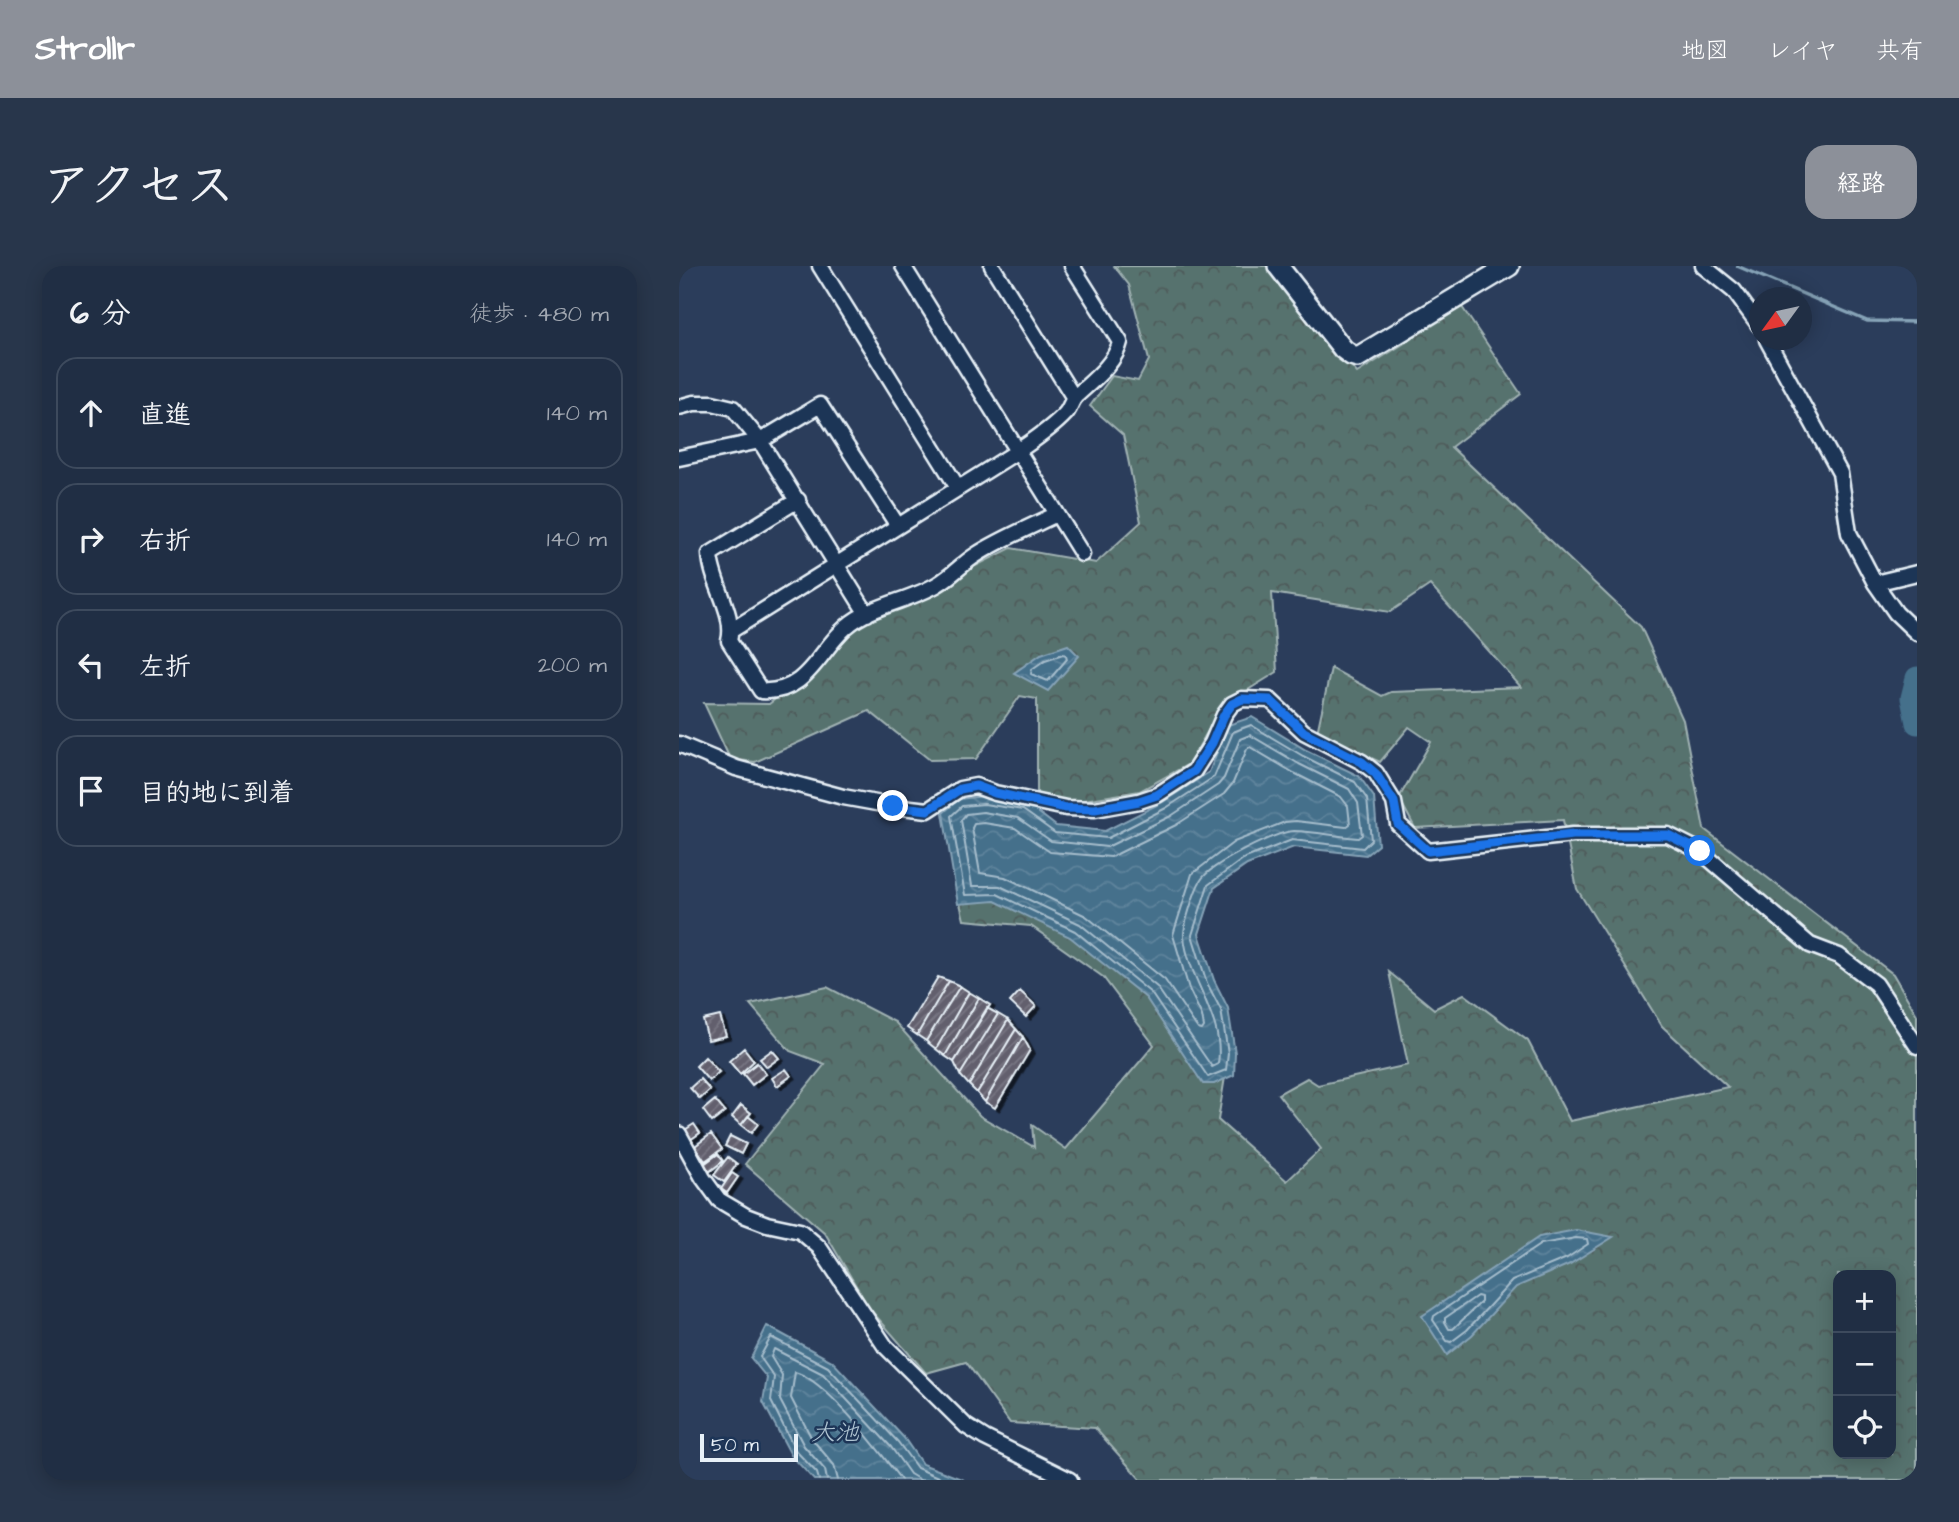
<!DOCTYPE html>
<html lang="ja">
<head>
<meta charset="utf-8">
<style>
  :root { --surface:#202e44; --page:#28364b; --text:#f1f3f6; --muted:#a2a8b2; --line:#3d4a5d; --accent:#8c9099 }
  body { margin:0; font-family:"Architects Daughter","Klee One",sans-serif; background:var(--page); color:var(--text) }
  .controls { position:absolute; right:21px; bottom:21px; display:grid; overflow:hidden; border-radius:14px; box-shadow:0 4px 18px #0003 }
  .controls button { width:63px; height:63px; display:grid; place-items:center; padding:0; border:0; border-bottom:2px solid var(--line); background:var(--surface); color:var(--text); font:35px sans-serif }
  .compass { position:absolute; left:1070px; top:21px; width:63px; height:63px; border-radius:50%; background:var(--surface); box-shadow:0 4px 18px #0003; rotate:237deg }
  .scale { position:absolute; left:21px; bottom:18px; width:98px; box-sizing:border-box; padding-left:7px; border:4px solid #e8f1f8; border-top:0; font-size:19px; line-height:24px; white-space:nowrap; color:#e8f1f8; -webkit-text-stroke:5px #1d3557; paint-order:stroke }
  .stop { position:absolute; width:21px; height:21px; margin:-16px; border:5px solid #1a73e8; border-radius:50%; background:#fff }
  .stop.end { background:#1a73e8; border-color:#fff; box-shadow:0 2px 7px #0008 }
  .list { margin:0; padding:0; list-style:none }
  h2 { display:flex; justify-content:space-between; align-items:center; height:91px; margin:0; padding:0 28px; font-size:30px }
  h2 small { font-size:23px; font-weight:400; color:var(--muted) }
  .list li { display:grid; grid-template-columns:46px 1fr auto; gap:21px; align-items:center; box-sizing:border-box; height:112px; margin:0 14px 14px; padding:0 14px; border:2px solid var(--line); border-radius:21px }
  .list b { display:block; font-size:26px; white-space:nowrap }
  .list em { font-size:23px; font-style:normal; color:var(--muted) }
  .icon { flex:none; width:38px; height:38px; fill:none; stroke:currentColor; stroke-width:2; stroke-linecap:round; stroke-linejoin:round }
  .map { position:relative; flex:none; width:1238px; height:1214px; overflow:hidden; border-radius:21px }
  header { display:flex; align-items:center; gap:42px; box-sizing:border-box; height:98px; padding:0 35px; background:var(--accent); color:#fff }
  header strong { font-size:33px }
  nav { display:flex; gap:38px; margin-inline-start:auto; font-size:24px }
  .intro { display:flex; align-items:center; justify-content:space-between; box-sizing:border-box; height:168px; padding:0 42px }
  h1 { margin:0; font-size:49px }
  .button { padding:18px 32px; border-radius:21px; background:var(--accent); color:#fff; font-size:24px; font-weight:700 }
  main { display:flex; gap:42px; padding:0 42px }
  aside { flex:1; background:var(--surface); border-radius:21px; box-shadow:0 4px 18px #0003 }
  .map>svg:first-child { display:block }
  .forest { fill:url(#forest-crowns); stroke:#a0b2b3; stroke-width:2; fill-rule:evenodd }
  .water { fill:url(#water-waves); stroke:#86a3b7; stroke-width:2 }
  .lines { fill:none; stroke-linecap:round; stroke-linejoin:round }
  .shore { stroke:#a6bdcc; stroke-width:2 }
  .stream { stroke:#86a3b7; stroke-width:3.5 }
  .river { stroke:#446f8b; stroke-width:23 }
  .building { fill:url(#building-hatch); stroke:#e8f1f8; stroke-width:2; filter:url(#shadow) }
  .street-casing { stroke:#e8f1f8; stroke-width:19 }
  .secondary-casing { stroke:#e8f1f8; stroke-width:24 }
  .street { stroke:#1d3557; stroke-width:14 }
  .secondary { stroke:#1d3557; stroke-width:19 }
  .route { stroke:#1a73e8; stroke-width:9 }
  .labels { text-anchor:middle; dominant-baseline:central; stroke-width:5; stroke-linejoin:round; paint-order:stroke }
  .water-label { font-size:24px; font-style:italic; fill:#afc4d2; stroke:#1d3557 }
</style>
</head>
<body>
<header>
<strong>Strollr</strong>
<nav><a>地図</a><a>レイヤ</a><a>共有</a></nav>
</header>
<div class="intro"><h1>アクセス</h1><a class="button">経路</a></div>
<main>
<aside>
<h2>6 分<small>徒歩 · 480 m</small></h2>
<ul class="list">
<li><svg class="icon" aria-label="ahead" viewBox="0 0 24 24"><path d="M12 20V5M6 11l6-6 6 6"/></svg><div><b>直進</b></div><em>140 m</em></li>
<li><svg class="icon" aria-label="right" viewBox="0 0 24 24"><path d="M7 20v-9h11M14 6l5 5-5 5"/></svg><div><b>右折</b></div><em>140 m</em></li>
<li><svg class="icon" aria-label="left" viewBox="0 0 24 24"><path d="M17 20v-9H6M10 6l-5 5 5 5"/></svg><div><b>左折</b></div><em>200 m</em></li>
<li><svg class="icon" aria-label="arrive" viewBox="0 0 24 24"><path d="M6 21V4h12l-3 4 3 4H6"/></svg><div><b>目的地に到着</b></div></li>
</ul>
</aside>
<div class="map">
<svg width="1238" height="1214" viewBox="0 0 1238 1214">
  <defs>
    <pattern id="forest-crowns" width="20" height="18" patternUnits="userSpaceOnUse" patternTransform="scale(1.75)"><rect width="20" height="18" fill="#57726e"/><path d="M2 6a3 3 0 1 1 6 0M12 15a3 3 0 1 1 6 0" fill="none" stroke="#4e5b5a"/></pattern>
    <pattern id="water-waves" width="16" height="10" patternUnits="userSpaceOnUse" patternTransform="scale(1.75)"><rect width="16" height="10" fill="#446f8b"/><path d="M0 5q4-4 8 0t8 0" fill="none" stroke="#5f849c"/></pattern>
    <pattern id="building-hatch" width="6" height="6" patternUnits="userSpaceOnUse" patternTransform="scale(1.75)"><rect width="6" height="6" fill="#625f6d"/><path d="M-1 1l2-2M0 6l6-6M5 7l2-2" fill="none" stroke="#787683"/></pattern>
    <filter id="shadow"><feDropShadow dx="4.5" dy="2.5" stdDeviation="0" flood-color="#0009"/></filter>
  </defs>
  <rect width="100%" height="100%" fill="#2b3d5b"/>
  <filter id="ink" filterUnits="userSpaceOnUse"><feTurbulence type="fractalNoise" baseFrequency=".0143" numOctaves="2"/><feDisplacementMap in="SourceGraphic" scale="14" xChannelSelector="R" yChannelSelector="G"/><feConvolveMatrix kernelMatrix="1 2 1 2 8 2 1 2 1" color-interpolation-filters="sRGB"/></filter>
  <g filter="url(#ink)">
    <path class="forest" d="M435 0H588L678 107 783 41 842 128 772 181 962 361 1004 454 1025 563 1214 708 1238 749V1214H462L416 1162 331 1157 287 1096 247 1107 190 1042 146 967 66 898 146 798 111 785 71 738 148 721 216 756 301 850 355 881 353 859 387 883 475 779 424 711 352 660 285 654 279 629H355L474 715 546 811 539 854 608 915 642 883 599 828 628 812 639 819 729 799 710 706 755 743 785 728 849 775 891 855 1049 821 983 760 898 623 884 554 736 562 720 532 752 476 730 461 701 496 638 467 652 402 703 430 712 426 842 421 751 319 711 346 593 327 598 406 543 440 510 498 461 525 393 536 358 529V433L341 430 297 493 251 494 190 445 76 496 51 493 25 437 90 438 154 388 176 361 332 282 417 297 462 256 444 169 411 140 433 110 459 115 470 94 450 19ZM1159 1009H1212V1188H1159Z"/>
    <path class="water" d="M389 379 400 390 369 425 335 407 362 388Z
      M573 451 627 484 680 510 695 531 699 579 687 589 615 581 568 599 535 622 520 668 535 714 549 742 556 787 555 809 535 818H524L467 732 391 671 316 635 279 638 264 547 280 533 305 530 347 537 377 560 426 565 484 536 530 506 549 459Z
      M897 964 934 971 891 998 837 1021 793 1069 768 1089 743 1050 860 971Z
      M88 1060 153 1095 225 1172 243 1198 285 1214H135L112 1189 84 1136 88 1112 72 1092Z"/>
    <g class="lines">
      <path class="shore" d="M384 388 387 389 388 393 369 415 352 408 353 403 366 394Z
        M572 459 624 490 676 516 688 533 692 574 684 582 613 574 564 593 529 619 513 669 528 717 542 744 549 787 547 804 529 811 472 727 396 665 318 628 286 629 272 550 283 540 305 538 344 544 376 567 429 572 487 542 535 511 554 466Z
        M571 469 620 498 670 523 679 537 683 569 679 572C658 571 636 565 615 565 596 566 532 598 522 614 516 623 504 661 505 670 509 715 546 751 539 798L533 801 478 721 401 658 321 620H293L282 554 287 548 304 546 339 552 372 575 428 581 492 550 539 519 545 512 561 473Z
        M571 481 615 507 662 531 669 540 671 558 667 561 617 555 606 556 555 576 513 608 494 669 510 723 523 750 525 761 523 764 519 763 486 714 407 650 326 611 301 607 293 562 295 558 305 557 336 562 371 586 432 591 497 559 545 528 554 517 568 483Z
        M897 972 908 973 909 978 888 992 833 1015 788 1064 772 1076 768 1075 754 1054 755 1050 862 978Z
        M798 1030 802 1031V1036L774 1063H770L766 1056V1052Z
        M140 1214 138 1207 117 1185 92 1135 95 1111 81 1091 92 1071 149 1101 219 1176 238 1202 266 1214
        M148 1214 146 1204 125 1180 101 1134 103 1109 92 1091 95 1083 144 1108 212 1181 231 1208 241 1214
        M159 1214 155 1199 133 1173 112 1132 116 1106C147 1114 202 1187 222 1214"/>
      <path class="stream" d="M1058 0 1188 55 1238 56"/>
      <path class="river" d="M1238 412 1233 432 1238 457"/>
    </g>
    <path class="building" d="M259 711 270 715 238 769 228 762Z
      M270 715 281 720 247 775 238 769Z
      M281 720 290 726 257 783 247 775Z
      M341 725 357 740 347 751 331 736Z
      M290 726 300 732 266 790 257 783Z
      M300 732 311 739 275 796 266 790Z
      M308 742 319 748 281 809 275 796Z
      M319 748 329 754 290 819 281 809Z
      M41 750 47 770 29 774 24 754Z
      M329 754 337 763 298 827 290 819Z
      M337 763 344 771 306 836 298 827Z
      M344 771 351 784 316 842 306 836Z
      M65 782 75 795 61 808 50 795Z
      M93 784 100 792 88 801 81 793Z
      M26 791 40 806 30 815 17 800Z
      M78 797 87 808 73 819 64 808Z
      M107 803 112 810 98 820 93 812Z
      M21 813 31 824 21 833 11 822Z
      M36 834 46 846 33 856 24 844Z
      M62 839 72 847 62 859 53 851Z
      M69 850 79 858 72 867 62 859Z
      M15 858 21 867 11 874 4 865Z
      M32 868 43 883 26 895 16 880Z
      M51 870 67 878 62 888 46 880Z
      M39 888 44 895 30 906 25 898Z
      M49 891 58 898 45 916 35 909Z
      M53 907 59 911 48 927 42 923Z"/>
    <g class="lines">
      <defs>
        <path id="street" d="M141 0 279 222
          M224 0 403 288
          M313 0 395 132
          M1024 0 1055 25 1080 59
          M1088 74 1161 207 1170 267 1196 317 1217 347 1238 367
          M0 141 15 137H33L54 142 81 175 188 348
          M0 192 81 175 141 139 219 260
          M119 234 31 288C32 317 57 347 50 375L82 425C128 428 139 386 167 361 192 339 231 335 259 318 273 310 284 297 297 289 322 273 351 261 378 248
          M1196 317 1238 307
          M53 364 339 185C355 174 372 163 386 148 391 143 392 135 397 130 413 115 436 98 441 76L393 0
          M0 478 57 502 164 531 214 540 249 544 281 523 297 520 316 527 387 542 416 543 460 535 478 529 515 505 533 477 545 449 553 438 563 433 591 434 625 466 683 496 697 507 715 536 719 558 749 585 894 569H989L1021 585 1131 679 1160 690 1197 718 1238 780
          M0 868 24 912 40 934 67 950 88 958 121 965 140 981 206 1080 287 1160 306 1172 391 1214"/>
        <path id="secondary" d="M599 0 664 83 672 89 679 91 830 0"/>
      </defs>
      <use href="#street" class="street-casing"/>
      <use href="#secondary" class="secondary-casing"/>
      <use href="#street" class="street"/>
      <use href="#secondary" class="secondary"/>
    </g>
  </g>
  <g class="lines" filter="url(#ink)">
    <path class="route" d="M214 540 249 544 281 523 297 520 316 527 387 542 416 543 460 535 478 529 515 505 533 477 545 449 553 438 563 433 591 434 625 466 683 496 697 508 715 536 719 558 749 585 894 569H989L1021 585"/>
  </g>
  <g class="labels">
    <g class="water-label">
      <text x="156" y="1167">大池</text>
    </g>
  </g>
</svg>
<div class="controls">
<button>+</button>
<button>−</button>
<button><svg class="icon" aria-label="locate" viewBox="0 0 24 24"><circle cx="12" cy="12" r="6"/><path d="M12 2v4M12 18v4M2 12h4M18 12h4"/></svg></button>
</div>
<svg class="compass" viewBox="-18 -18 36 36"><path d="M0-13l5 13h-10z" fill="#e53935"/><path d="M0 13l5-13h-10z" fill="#a2a8b2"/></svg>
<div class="scale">50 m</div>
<div class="stop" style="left:1021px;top:585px"></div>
<div class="stop end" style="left:214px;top:540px"></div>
</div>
</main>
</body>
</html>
